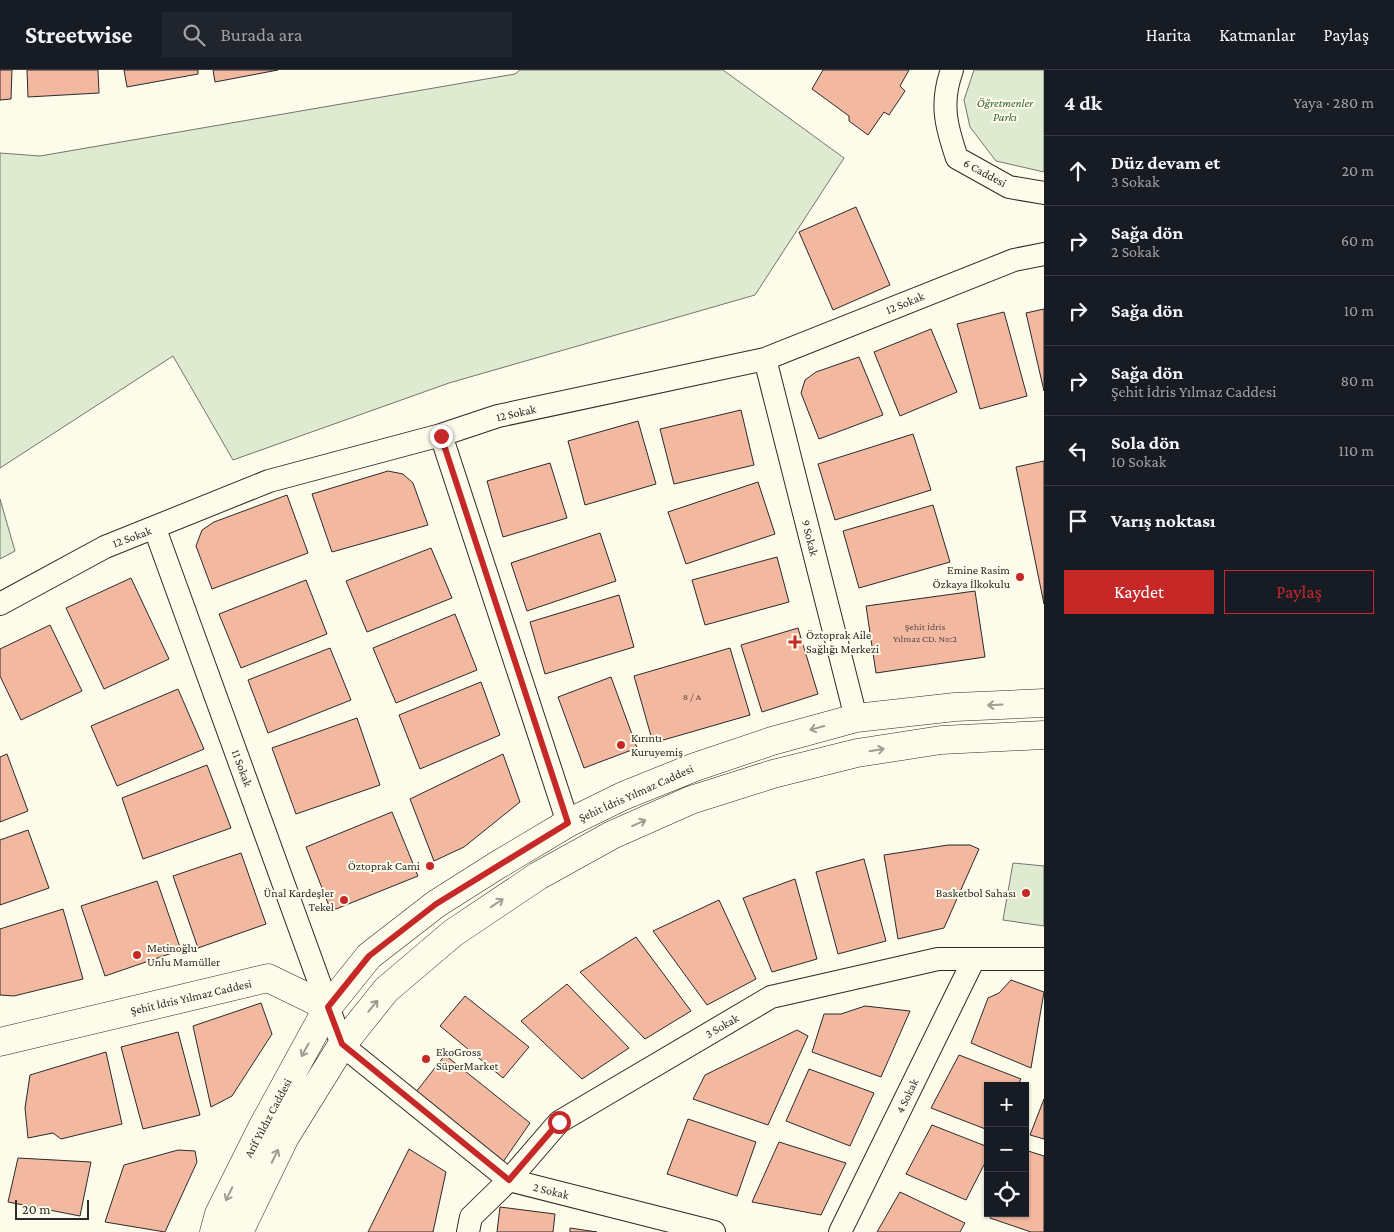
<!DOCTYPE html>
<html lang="tr">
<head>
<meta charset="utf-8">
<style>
  :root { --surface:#171b24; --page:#20242c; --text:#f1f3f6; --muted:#9ea1a6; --line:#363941; --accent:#c62828 }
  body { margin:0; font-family:"Crimson Pro",serif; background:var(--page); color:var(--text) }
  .controls { position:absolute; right:15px; bottom:15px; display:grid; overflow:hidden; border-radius:0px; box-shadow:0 1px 4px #0004 }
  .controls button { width:45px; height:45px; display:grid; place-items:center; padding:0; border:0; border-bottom:1px solid var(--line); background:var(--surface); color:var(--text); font:25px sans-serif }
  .scale { position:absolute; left:15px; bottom:12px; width:74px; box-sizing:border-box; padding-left:5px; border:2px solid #2b2b2b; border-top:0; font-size:14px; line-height:18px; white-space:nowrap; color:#2b2b2b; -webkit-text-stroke:4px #fdfbea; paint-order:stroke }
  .stop { position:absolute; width:15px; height:15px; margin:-11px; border:4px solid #c62828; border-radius:50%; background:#fff }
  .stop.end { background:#c62828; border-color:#fff; box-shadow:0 1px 5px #0008 }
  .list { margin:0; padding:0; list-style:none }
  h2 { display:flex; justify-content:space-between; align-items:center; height:65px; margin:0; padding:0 20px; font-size:21px }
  h2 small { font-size:16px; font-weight:400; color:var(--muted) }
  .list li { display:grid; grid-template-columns:32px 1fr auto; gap:15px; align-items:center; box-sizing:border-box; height:70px; padding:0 20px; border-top:1px solid var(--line) }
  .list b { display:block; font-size:19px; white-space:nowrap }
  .list p { margin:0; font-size:16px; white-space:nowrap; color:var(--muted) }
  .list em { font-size:16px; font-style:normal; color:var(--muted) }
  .actions { display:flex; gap:10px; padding:15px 20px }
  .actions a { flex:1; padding:11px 0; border:1px solid var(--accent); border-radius:0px; text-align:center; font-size:18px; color:var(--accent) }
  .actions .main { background:var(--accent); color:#fff }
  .icon { flex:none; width:28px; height:28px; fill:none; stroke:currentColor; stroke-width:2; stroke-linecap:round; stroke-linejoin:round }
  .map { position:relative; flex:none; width:1044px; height:1162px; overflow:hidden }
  header { display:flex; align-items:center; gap:30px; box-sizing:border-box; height:70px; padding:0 25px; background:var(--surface); border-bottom:1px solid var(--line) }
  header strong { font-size:24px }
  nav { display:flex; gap:28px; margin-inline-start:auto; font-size:18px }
  .search { width:350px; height:45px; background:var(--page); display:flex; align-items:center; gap:12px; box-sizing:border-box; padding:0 18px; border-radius:0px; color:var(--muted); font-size:19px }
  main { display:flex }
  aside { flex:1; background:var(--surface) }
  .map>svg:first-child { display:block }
  .green { fill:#deebd1; stroke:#74746e }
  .building { fill:#f2b8a0; stroke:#2b2b2b }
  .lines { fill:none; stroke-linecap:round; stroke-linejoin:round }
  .street-casing { stroke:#2b2b2b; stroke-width:24 }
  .secondary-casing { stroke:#2b2b2b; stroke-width:29 }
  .street { stroke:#fdfbea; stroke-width:22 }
  .secondary { stroke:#fdfbea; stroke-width:28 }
  .oneway { stroke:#9e9d94 }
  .route { stroke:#c62828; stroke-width:6 }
  .poi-dot { fill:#c62828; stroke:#fdfbea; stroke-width:2 }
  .labels { text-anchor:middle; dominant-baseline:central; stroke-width:4; stroke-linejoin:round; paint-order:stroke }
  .number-label { font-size:10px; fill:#5d4e48 }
  .park-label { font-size:12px; font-style:italic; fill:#34623c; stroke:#fdfbea }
  .street-label { font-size:12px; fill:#2b2b2b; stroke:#fdfbea }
  .poi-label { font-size:12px; fill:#2b2b2b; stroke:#fdfbea; text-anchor:end }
</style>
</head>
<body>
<header>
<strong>Streetwise</strong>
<div class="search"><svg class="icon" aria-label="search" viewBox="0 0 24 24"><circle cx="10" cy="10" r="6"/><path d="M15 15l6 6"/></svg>Burada ara</div>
<nav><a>Harita</a><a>Katmanlar</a><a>Paylaş</a></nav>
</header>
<main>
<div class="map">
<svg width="1044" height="1162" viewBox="0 0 1044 1162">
  <rect width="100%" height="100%" fill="#fdfbea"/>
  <path class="green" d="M520 0H723L844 88 755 225 449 313 233 390 173 286 0 398V83L40 86 515 4Z
    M974 0H1044V102L996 91 970 57 964 30Z
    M0 429 15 481 0 489Z
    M1013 793 1044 796V856L1003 850Z"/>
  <path class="building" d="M0 0H12L11 29 0 30Z
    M27 0H98L99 23 28 27Z
    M124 0H198V4L127 17Z
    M213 0H278L215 12Z
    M823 0H909L900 16 905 21 889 45 884 42 868 65 849 51V46L812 19Z
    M856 137 890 215 833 240 799 162Z
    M1044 239V321L1026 243Z
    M1004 242 1027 326 980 339 957 254Z
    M931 259 957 322 900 346 874 282Z
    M859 287 883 345 819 369 801 323 805 310 816 302Z
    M741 340 754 395 674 414 660 359Z
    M638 351 656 414 585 435 568 371Z
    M913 364 931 420 835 450 818 394Z
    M1044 391V534L1016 397Z
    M550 393 567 448 503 467 487 411Z
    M388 401 403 404 413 413 428 455 332 482 312 424Z
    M758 412 775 464 686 494 668 442Z
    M287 425 308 483 212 519 196 476 202 460 214 452Z
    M933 435 950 492 859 518 843 461Z
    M600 463 616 511 527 541 511 493Z
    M431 478 452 528 367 562 346 511Z
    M777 487 789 532 705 555 692 510Z
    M131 508 169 589 104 619 66 538Z
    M306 510 327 564 241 598 219 544Z
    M975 521 985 587 876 603 866 536Z
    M619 525 634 577 545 604 530 552Z
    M455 544 477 600 396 633 373 578Z
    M50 555 82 621 21 650 0 606V579Z
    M798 558 818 624 762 642 741 575Z
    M330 578 351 630 268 663 248 610Z
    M730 578 750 645 653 673 634 606Z
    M611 607 637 678 584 698 558 627Z
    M481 612 500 665 420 699 399 645Z
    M178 619 204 679 117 716 91 656Z
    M357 648 380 715 296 744 272 678Z
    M7 684 28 741 0 752V687Z
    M503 684 520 732 464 777 434 791 410 729Z
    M207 695 231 758 143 789 122 728Z
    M392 742 418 806 331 841 306 777Z
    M28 760 49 818 0 835V770Z
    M948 775H970L979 779 944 858 898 869 884 785Z
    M241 783 266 854 198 878 173 806Z
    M864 789 886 871 838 884 816 802Z
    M795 809 817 889 772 902 743 828Z
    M157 811 181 880 105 906 81 836Z
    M719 830 756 909 707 935 653 861Z
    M63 839 83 909 14 926 0 925V859Z
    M636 867 691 941 645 969 580 902Z
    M1011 910 1044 922 1031 998 971 973 988 928 999 923Z
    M567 914 629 978 582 1009 521 951Z
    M465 926 529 977 503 1008 440 956Z
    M261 933 272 964 232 1026 211 1037 193 956Z
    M865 936 910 941 881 1007 812 982 824 944H841Z
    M797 960 808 966 768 1055 693 1029 705 1005Z
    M178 962 200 1045 143 1059 121 977Z
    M106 982 122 1054 61 1069 53 1063 28 1068 25 1038 30 1005Z
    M445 985 530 1053 503 1092 416 1022Z
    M959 985 1021 1009 1017 1016H988V1060L931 1038Z
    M809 999 874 1023 850 1076 786 1051Z
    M1044 1029V1069L1030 1065Z
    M688 1049 756 1072 737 1126 667 1104Z
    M932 1055 988 1077V1087L966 1130 906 1104Z
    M779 1072 846 1093 821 1145 752 1132Z
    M409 1079 446 1102 433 1162H368Z
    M178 1080 195 1081 197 1092 165 1162 105 1152 124 1095Z
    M1025 1080 1044 1086V1162H1031L990 1148 992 1143H1025Z
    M18 1088 91 1092 80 1146 8 1132Z
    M900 1122 965 1153 960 1162H877Z
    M500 1137 555 1144 553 1162H497Z
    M570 1158 597 1162H570Z"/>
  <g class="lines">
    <defs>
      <path id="street" d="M952 0C940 33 946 56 957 88L1009 117 1044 123
        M765 289 856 648
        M441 365 568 753
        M155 459 342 975 509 1110 714 1162
        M0 534 105 477 269 411 441 365 498 346 765 289 1014 190 1044 184
        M468 1162 471 1147 509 1110 559 1052 771 927 938 889H1044
        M840 1162 974 889"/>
      <path id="secondary" d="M0 972 268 908 328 937
        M214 1162 219 1144 263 1056 328 937 369 886 436 834 496 796 568 753 623 726 695 697 772 671 856 648 955 637 1044 633
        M239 1162 285 1067 342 975 386 920 453 863 538 806 612 765 691 730 773 704 857 683 941 670 1044 665"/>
    </defs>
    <use href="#street" class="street-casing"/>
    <use href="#secondary" class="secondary-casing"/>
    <use href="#street" class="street"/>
    <use href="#secondary" class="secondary"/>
  </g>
  <defs><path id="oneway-shaft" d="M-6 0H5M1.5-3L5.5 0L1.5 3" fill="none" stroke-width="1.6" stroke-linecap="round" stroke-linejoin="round" transform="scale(1.25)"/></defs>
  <g class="oneway">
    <use href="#oneway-shaft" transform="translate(995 635) rotate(177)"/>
    <use href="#oneway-shaft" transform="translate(817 658) rotate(165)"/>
    <use href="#oneway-shaft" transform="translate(877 680) rotate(-9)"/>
    <use href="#oneway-shaft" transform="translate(639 753) rotate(-24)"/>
    <use href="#oneway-shaft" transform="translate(497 833) rotate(-34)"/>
    <use href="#oneway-shaft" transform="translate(373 936) rotate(-51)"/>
    <use href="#oneway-shaft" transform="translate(305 980) rotate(119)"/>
    <use href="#oneway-shaft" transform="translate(275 1086) rotate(-64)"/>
    <use href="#oneway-shaft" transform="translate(229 1124) rotate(116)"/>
  </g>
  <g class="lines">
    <path class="route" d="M441 366 568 753 436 834 369 886 328 937 342 974 509 1110 559 1052"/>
  </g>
  <g class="poi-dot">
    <circle cx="1020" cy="507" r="5"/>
    <path d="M792.5 564.5h5v5h5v5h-5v5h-5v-5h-5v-5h5z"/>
    <circle cx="621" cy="675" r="5"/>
    <circle cx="430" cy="796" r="5"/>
    <circle cx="1026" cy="823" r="5"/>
    <circle cx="344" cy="830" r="5"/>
    <circle cx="137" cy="885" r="5"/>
    <circle cx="426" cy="989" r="5"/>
  </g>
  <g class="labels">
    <g class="number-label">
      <text x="925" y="556">Şehit İdris<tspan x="925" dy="12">Yılmaz CD. No:2</tspan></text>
      <text x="692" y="626">8 / A</text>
    </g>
    <g class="park-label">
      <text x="1005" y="33">Öğretmenler<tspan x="1005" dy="14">Parkı</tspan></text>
    </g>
    <g class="street-label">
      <text transform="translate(985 103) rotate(28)">6 Caddesi</text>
      <text transform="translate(905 233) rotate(-22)">12 Sokak</text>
      <text transform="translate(516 343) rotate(-13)">12 Sokak</text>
      <text transform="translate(132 467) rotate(-20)">12 Sokak</text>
      <text transform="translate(810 468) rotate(76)">9 Sokak</text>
      <text transform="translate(242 698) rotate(70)">11 Sokak</text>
      <text transform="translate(636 723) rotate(-24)">Şehit İdris Yılmaz Caddesi</text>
      <text transform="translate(191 927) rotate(-13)">Şehit İdris Yılmaz Caddesi</text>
      <text transform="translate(722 956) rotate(-30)">3 Sokak</text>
      <text transform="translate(907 1026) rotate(-64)">4 Sokak</text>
      <text transform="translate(268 1048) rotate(-62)">Arif Yıldız Caddesi</text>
      <text transform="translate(551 1121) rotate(14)">2 Sokak</text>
    </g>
    <g class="poi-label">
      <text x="1010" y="500">Emine Rasim<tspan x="1010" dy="14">Özkaya İlkokulu</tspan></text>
      <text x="806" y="565" text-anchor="start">Öztoprak Aile<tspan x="806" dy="14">Sağlığı Merkezi</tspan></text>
      <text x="631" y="668" text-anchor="start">Kırıntı<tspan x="631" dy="14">Kuruyemiş</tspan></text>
      <text x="420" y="796">Öztoprak Cami</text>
      <text x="334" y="823">Ünal Kardeşler<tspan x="334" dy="14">Tekel</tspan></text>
      <text x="1016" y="823">Basketbol Sahası</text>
      <text x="147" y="878" text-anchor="start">Metinoğlu<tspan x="147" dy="14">Unlu Mamüller</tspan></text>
      <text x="436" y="982" text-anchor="start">EkoGross<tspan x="436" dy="14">SüperMarket</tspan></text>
    </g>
  </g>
</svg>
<div class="controls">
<button>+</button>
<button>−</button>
<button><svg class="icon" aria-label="locate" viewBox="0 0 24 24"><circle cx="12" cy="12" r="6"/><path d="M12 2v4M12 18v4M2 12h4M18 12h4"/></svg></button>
</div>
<div class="scale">20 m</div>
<div class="stop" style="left:559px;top:1052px"></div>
<div class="stop end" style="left:441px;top:366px"></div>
</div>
<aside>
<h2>4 dk<small>Yaya · 280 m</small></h2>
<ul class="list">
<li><svg class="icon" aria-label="ahead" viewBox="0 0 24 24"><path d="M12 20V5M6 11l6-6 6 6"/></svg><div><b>Düz devam et</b><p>3 Sokak</p></div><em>20 m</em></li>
<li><svg class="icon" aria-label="right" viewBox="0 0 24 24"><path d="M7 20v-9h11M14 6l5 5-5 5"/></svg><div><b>Sağa dön</b><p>2 Sokak</p></div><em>60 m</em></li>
<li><svg class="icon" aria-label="right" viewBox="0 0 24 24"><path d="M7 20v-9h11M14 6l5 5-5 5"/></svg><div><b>Sağa dön</b></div><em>10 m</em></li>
<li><svg class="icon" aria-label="right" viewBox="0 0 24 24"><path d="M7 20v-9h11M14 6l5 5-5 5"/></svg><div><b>Sağa dön</b><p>Şehit İdris Yılmaz Caddesi</p></div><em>80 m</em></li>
<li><svg class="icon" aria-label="left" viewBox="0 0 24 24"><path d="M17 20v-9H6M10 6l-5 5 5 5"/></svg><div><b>Sola dön</b><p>10 Sokak</p></div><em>110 m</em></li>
<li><svg class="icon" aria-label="arrive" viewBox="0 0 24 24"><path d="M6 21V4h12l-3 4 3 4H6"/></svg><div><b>Varış noktası</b></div></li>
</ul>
<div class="actions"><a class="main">Kaydet</a><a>Paylaş</a></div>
</aside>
</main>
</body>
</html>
